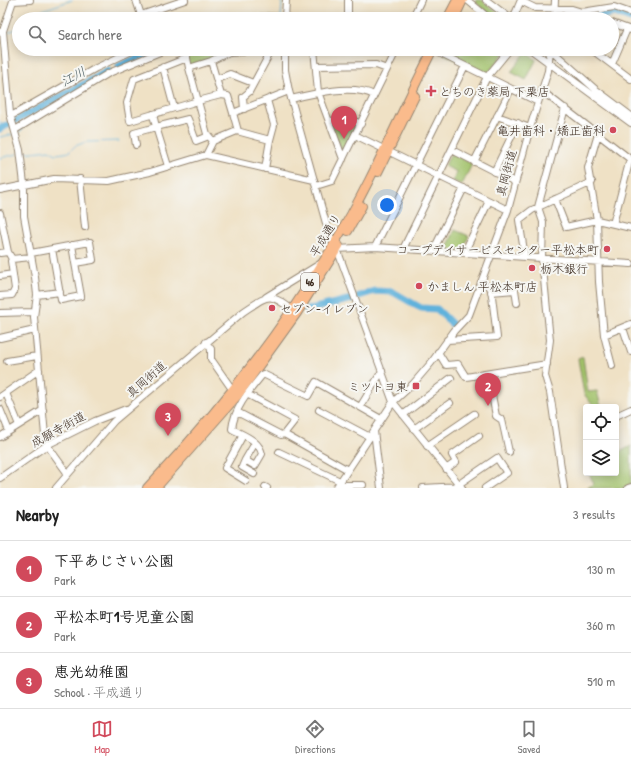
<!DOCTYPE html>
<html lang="en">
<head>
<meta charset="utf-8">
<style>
  :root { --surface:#fff; --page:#f2f2f2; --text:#222; --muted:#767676; --line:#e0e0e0; --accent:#d1495b }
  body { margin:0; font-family:"Patrick Hand","Klee One",sans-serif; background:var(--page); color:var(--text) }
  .controls { position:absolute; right:12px; bottom:12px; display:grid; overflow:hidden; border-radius:4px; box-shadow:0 2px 10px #0003 }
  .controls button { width:36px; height:36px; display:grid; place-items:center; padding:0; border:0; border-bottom:1px solid var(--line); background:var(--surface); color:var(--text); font:20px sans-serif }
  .you { position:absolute; left:387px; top:205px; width:14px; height:14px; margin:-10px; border:3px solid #fff; border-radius:50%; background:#1a73e8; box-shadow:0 0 0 6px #1a73e833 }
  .badge { display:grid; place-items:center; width:26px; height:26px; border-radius:50%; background:var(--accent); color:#fff; font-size:13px; font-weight:700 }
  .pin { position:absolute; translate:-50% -33px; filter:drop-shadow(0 1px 2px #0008) }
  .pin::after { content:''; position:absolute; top:21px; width:14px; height:12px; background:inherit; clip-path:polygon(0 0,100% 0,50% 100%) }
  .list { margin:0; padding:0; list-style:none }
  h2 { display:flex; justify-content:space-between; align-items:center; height:52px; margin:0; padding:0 16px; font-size:17px }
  h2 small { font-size:13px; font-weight:400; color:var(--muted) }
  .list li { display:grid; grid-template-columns:26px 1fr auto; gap:12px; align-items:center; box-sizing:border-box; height:56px; padding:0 16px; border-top:1px solid var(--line) }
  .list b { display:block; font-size:15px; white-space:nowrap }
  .list p { margin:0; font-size:13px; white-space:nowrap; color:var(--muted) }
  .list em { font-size:13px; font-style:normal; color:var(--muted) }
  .icon { flex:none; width:22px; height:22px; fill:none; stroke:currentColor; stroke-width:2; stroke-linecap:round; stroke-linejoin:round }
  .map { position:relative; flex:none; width:631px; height:488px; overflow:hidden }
  .search { position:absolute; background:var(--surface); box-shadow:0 2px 10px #0003; left:12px; right:12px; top:12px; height:44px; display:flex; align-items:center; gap:10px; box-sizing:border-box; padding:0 14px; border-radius:22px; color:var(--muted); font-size:15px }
  .sheet { height:220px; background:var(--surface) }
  nav { display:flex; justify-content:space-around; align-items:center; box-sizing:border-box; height:56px; border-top:1px solid var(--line); background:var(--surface); font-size:11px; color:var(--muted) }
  nav a { display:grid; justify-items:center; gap:2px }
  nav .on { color:var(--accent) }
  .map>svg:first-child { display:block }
  .green { fill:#a2c26b; stroke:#6e7644 }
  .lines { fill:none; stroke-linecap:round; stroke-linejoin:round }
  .stream { stroke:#61b2dc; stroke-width:1 }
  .river { stroke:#61b2dc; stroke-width:7 }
  .minor-casing { stroke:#958672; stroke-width:8 }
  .major-casing { stroke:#958672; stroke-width:10 }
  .minor { stroke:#fff; stroke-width:6 }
  .major { stroke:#fabb8c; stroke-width:8 }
  .poi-dot { fill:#d1495b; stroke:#f6f6f2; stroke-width:1.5 }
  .labels { text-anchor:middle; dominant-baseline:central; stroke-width:4; stroke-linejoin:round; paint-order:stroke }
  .shield { fill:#f6f6f2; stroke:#73675e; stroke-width:1 }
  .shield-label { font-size:11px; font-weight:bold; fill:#3b2a1e }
  .poi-label { font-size:12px; fill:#3b2a1e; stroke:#f6f6f2; text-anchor:start }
  .street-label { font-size:12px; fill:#3b2a1e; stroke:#f6f6f2 }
  .water-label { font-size:13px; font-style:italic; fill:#485a60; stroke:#f6f6f2 }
</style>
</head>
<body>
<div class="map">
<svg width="631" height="488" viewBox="0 0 631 488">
  <rect width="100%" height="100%" fill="#f6f6f2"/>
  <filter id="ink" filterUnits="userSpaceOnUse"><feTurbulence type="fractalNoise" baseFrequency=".025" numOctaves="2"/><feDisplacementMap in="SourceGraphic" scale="8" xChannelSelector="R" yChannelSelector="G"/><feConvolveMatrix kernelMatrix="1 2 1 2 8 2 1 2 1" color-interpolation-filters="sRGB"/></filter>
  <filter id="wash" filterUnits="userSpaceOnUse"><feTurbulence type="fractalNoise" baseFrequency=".012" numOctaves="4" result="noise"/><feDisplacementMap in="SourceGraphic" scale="16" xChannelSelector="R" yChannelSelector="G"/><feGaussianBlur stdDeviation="0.9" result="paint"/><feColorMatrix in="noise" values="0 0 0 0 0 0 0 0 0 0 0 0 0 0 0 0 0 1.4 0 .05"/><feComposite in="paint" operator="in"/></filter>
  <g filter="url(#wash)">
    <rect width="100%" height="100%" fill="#efe1c5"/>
    <path class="green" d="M476 0H482L506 19H496L475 2Z
      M240 14 280 17V19H227L231 16Z
      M185 49H213L215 56C208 61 197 68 188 65Z
      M445 49 472 52 491 49H508L488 73 485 74 444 54Z
      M526 52 536 60 526 80 511 72Z
      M334 122H350L356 124 357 127 345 152 342 151 332 125Z
      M453 154 472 164 462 185 453 181 457 172 445 166 450 155Z
      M455 230 469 236 463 249 446 250Z
      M583 357 588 392 597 391 601 407H594L584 394 578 359Z
      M631 446V485L624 488H587L594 484 589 473H616V454Z"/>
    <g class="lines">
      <path class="stream" d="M32 19 40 11 72 0
        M279 19H281L282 0
        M6 33 19 28
        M154 57 180 49
        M0 121 3 128
        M18 133 24 128
        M0 137 14 134
        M24 153 49 150 56 154 64 153 69 152 75 146 86 142 119 141
        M0 158 17 154
        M386 292 389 289"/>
      <path class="river" d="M554 19 567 16 588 18 614 13 631 19
        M119 66 159 49
        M0 129 108 71
        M359 296 375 291 393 292 421 308 437 309 454 326
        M307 310 352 299"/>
    </g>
  </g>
  <g filter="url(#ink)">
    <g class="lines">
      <defs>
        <path id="minor" d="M136 0 141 15 185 0
          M348 0V19
          M467 0 490 19
          M486 0 511 19
          M521 1 535 8 572 9 582 12 614 7 631 13
          M285 19 286 0
          M412 19 421 0
          M513 19 521 0
          M554 19 555 0
          M612 23 631 30
          M3 31 10 114 20 150 24 184V216L35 277 37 295 34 317 46 446
          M0 32 3 31 13 1 30 0
          M285 49V70L289 91 329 234 337 249 393 402 462 488
          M314 49 318 92 343 159
          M530 49 631 123
          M550 49 595 89 631 116
          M591 49 631 79
          M437 52 538 102
          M211 61 221 95
          M612 64 627 29
          M316 66 376 65 387 69
          M163 67 174 108
          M189 68 198 101 130 121 127 103 134 79 187 58 189 68 211 61 229 52 266 49
          M217 79 230 74 253 83
          M542 91 630 159 613 224
          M291 99C315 93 352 84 374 95
          M267 100 274 125 270 140
          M244 109 243 97 249 92 270 53 275 49
          M233 113 238 131
          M11 116 96 68 136 49
          M497 116 530 128
          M329 121 352 120 361 124
          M15 130 109 73 167 49
          M355 135 508 210
          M213 141 237 131 270 140 265 169
          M136 145 134 133 156 127 153 114
          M452 150 515 182
          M206 155 213 141 207 134 198 101 221 95 228 96 233 113 289 91
          M474 162 511 89
          M168 166 156 127 188 119 196 141 209 136
          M494 172 518 123
          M80 179 85 227
          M316 186 332 181 397 49
          M0 190 54 179 109 181 150 172 206 155 314 180
          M555 199 566 227 597 220 588 168 598 134
          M0 213 8 252
          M631 228 597 220 599 282 604 335 631 324
          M72 245 75 263
          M375 247 465 66
          M337 249 375 247 631 264
          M403 249 487 77 510 49
          M433 251 464 188
          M0 253 8 252 12 259 31 257
          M31 253 90 242 93 260 75 263 81 296 61 300 52 249
          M464 253 489 201
          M525 257 519 220 532 210 592 182
          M0 276 13 274
          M491 292 515 290 517 303
          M37 295 60 292
          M0 296 12 295 15 289 11 261 12 259
          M266 297 323 262
          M0 313 34 312
          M623 328 631 352
          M604 335 612 366
          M0 338 35 330
          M447 340 497 337 491 288 481 282
          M206 342 211 349V359L234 392
          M438 352 446 365 458 364 466 377 547 364
          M7 361 37 356
          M488 374 496 416 502 420 509 452
          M6 393 19 425
          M247 394 295 420 284 434 348 470
          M0 397 39 370
          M360 407 382 371
          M0 409 9 431
          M319 410 370 437
          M237 412 281 435 284 434
          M403 415 451 378
          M616 416 631 409
          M414 429 450 403
          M374 431 381 488
          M243 435 225 468 246 481
          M0 437 43 410
          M255 443 245 460 255 466 262 454C259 440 243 435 232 429 234 408 250 390 263 374L308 396 316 382 381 419
          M47 445 68 474
          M427 446 474 414
          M279 452 340 481
          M245 460 242 467 254 474
          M446 469 456 462 452 455 479 436
          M0 478 47 445 95 421 126 409
          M459 484 497 458 507 473 485 488
          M338 485H363
          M265 487 267 488
          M56 488 114 421 243 312C270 294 268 292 294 311
          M336 488 393 402 413 384 431 363 454 331 469 315 508 210 530 128 548 71 550 49
          M423 488 460 486
          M564 488 550 392 545 376 550 340 542 259 543 222 538 207 565 108
          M628 488 631 487"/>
        <path id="major" d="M447 19 457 0
          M454 19 463 0
          M378 172 415 96
          M348 231 362 206
          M147 488C218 413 281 333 334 244 372 181 400 114 433 49
          M156 488 238 395 297 313 339 246"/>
      </defs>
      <use href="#minor" class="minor-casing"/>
      <use href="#major" class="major-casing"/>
      <use href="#minor" class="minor"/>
      <use href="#major" class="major"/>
    </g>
  </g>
  <g class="poi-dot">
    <path d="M429 85h4v4h4v4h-4v4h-4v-4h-4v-4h4z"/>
    <circle cx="613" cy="130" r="4"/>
    <circle cx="607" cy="249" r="4"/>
    <circle cx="532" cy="268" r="4"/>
    <circle cx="419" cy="286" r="4"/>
    <circle cx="272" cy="308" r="4"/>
    <rect x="412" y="382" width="8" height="8" rx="2"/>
  </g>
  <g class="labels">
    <rect class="shield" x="301" y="273" width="18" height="18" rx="3"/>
    <g class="shield-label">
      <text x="310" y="282">46</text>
    </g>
    <g class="poi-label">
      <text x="439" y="91">とちのき薬局 下栗店</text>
      <text x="605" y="130" text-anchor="end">亀井歯科・矯正歯科</text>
      <text x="599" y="249" text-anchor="end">コープデイサービスセンター平松本町</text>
      <text x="540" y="268">栃木銀行</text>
      <text x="427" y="286">かましん 平松本町店</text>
      <text x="280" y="308">セブン-イレブン</text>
      <text x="408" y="386" text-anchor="end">ミツトヨ東</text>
    </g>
    <g class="street-label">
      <text transform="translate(506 173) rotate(-75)">真岡街道</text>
      <text transform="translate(325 235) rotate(-59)">平成通り</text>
      <text transform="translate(146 379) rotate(-41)">真岡街道</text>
      <text transform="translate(58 429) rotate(-29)">成願寺街道</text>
    </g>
    <g class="water-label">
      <text transform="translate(73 76) rotate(-28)">江川</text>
    </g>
  </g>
</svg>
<div class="controls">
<button><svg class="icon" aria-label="locate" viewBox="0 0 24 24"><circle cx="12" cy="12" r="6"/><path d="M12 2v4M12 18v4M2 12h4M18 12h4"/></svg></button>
<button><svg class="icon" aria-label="layers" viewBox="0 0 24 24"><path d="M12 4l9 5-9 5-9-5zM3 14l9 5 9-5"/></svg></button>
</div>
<div class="you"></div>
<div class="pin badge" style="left:344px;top:139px">1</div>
<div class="pin badge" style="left:488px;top:406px">2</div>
<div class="pin badge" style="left:168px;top:436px">3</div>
<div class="search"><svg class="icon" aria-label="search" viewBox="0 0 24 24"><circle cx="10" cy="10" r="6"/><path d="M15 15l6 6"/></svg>Search here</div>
</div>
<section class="sheet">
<h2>Nearby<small>3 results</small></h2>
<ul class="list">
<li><span class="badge">1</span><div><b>下平あじさい公園</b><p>Park</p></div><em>130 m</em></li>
<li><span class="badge">2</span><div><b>平松本町1号児童公園</b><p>Park</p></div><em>360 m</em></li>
<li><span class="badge">3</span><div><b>恵光幼稚園</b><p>School · 平成通り</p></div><em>510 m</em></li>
</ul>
</section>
<nav>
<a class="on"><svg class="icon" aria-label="map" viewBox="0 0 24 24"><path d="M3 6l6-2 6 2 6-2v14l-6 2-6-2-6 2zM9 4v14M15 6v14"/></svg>Map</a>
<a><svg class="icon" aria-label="directions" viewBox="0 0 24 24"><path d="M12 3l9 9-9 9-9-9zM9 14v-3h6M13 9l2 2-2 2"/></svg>Directions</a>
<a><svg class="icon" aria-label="saved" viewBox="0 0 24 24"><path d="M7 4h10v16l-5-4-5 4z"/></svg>Saved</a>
</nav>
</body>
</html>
